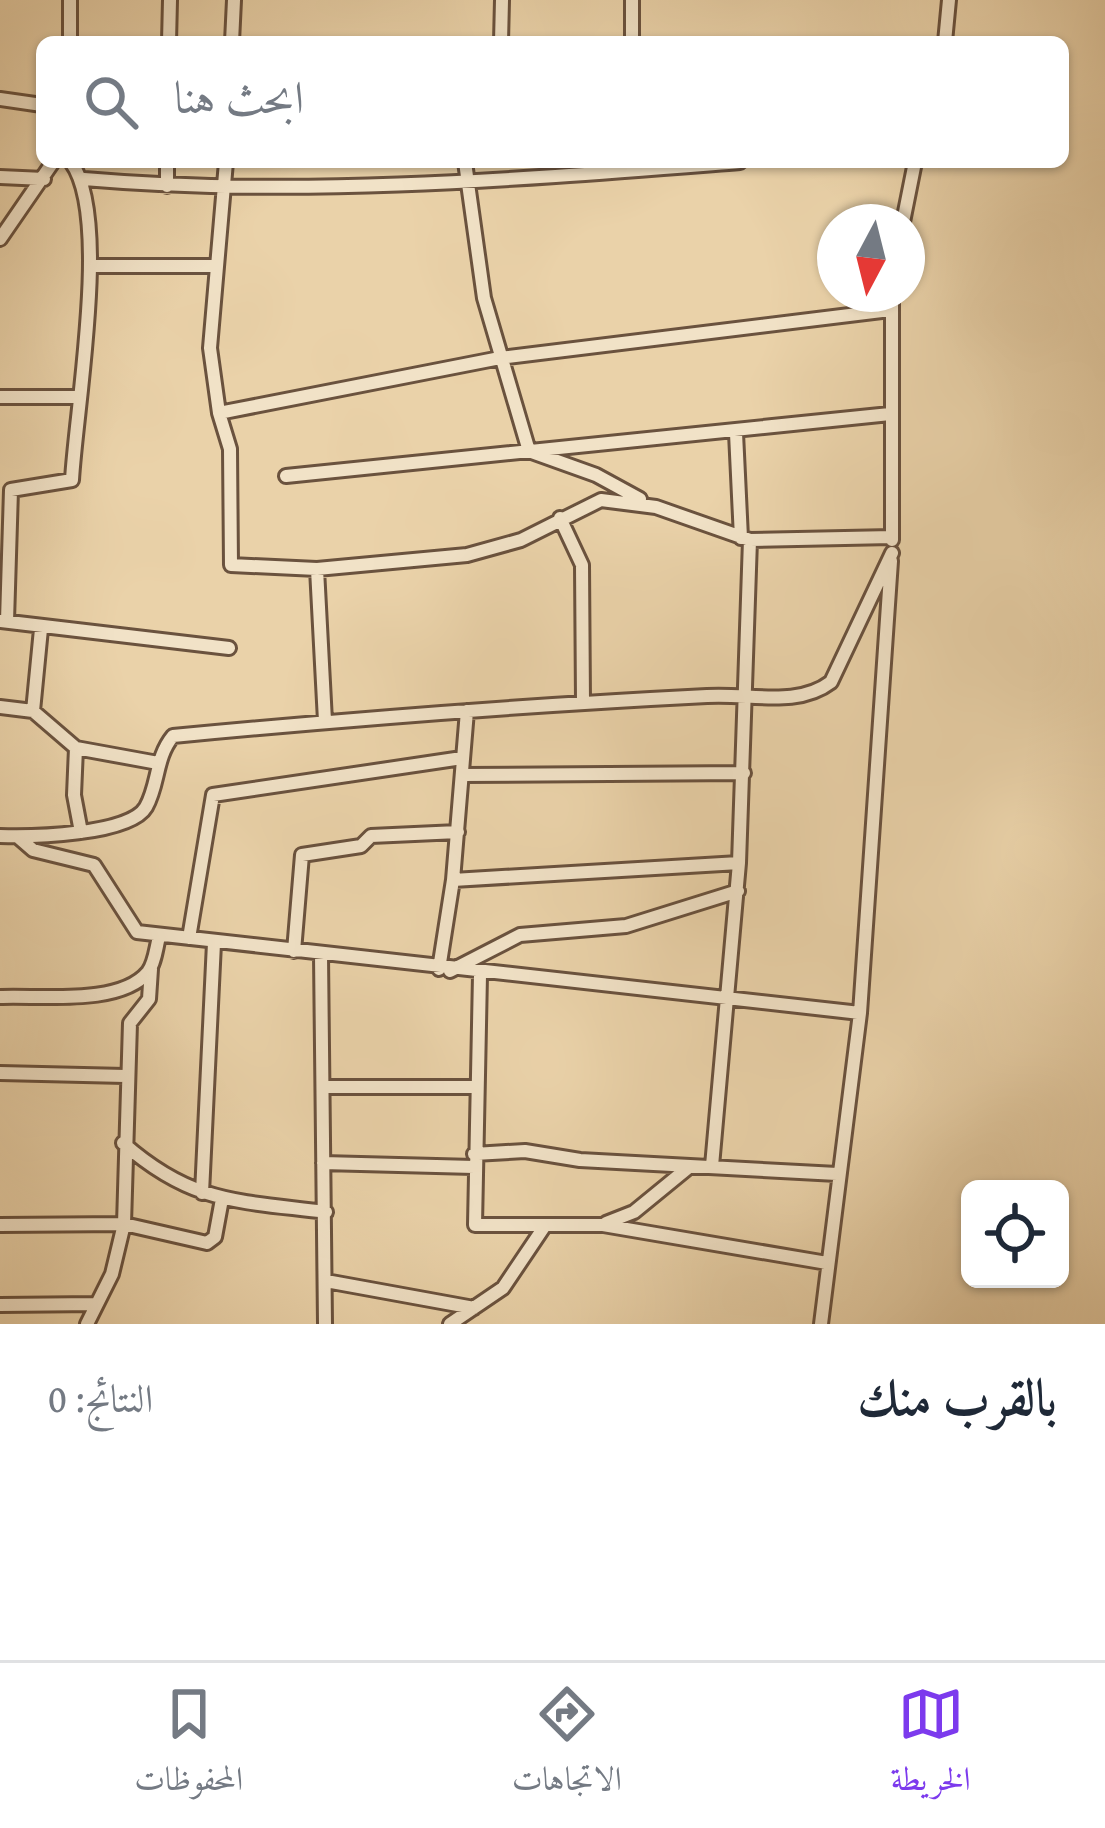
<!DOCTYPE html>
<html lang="ar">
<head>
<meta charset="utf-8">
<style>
  :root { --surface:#fff; --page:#f6f6f7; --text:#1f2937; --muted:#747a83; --line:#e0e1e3; --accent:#7c3aed }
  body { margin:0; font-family:"Gentium Book Plus",Amiri,serif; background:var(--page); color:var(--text); direction:rtl }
  .controls { position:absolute; right:36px; bottom:36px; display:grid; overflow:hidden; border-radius:18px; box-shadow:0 3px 9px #0004 }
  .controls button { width:108px; height:108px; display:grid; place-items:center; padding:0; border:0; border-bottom:3px solid var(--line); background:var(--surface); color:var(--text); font:60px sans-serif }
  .compass { position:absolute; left:817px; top:204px; width:108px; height:108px; border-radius:50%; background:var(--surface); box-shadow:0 3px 9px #0004; rotate:187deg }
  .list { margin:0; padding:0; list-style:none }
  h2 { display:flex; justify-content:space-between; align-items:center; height:156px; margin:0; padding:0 48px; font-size:51px }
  h2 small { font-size:39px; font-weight:400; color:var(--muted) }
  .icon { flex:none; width:66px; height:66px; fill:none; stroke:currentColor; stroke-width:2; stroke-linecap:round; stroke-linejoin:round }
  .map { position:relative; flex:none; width:1105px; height:1324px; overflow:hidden; direction:ltr }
  .search { position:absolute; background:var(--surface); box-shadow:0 3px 9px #0004; left:36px; right:36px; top:36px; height:132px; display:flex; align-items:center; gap:30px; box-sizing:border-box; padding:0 42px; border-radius:18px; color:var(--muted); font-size:45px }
  .sheet { height:336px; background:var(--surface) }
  nav { display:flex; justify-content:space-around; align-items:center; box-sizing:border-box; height:168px; border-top:3px solid var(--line); background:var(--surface); font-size:33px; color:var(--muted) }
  nav a { display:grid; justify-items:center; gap:6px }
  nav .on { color:var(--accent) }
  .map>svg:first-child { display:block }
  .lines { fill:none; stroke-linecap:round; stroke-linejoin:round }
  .street-casing { stroke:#6a523e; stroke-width:18 }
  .street { stroke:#f1e2c7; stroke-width:12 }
</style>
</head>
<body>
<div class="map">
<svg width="1105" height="1324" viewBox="0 0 1105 1324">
  <rect width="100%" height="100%" fill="#ead2a9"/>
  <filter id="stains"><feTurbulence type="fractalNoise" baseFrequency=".00167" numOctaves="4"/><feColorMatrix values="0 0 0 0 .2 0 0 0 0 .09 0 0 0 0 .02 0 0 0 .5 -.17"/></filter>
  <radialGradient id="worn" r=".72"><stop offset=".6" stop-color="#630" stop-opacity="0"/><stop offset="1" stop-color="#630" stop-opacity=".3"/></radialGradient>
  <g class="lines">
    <defs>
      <path id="street" d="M70 42V0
        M169 42 170 0
        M232 42 234 0
        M501 42 502 0
        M632 42V0
        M945 42 949 0
        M0 99 42 105
        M226 162 210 348 219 413 230 449 231 565 317 569 467 555 521 540 601 500 656 507 750 540 892 537
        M465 162 484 298 529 451 596 475 640 499
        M0 177 44 179
        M84 179C302 198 523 179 740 162
        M167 186V162
        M903 222 915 162
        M0 239 53 162
        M91 266H215
        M0 397H76
        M219 413 500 358 890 310
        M736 433 741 538
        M286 476 890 414
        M560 518 582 565 583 702
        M892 540V294
        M317 569 325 721
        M1 621 229 648
        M7 621 11 490 72 480C76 407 111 216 71 162
        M0 707 33 711 76 748 158 763
        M33 711 41 629
        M76 748 74 795 81 832
        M462 775 744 773
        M0 836C30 837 130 835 146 807 159 784 155 758 173 736 351 719 529 705 707 696 749 693 797 708 831 682L892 553
        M18 837 33 850 94 865 137 932 860 1013
        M453 880 739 863
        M189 938 213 795 462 758
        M294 951 302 855 361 846 371 836 458 832
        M321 955 325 1324
        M439 969 453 880 467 711
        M450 971 520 935 626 926 738 891
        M480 975 475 1225H603L827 1263
        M0 997C40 995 120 1006 148 972 155 963 156 948 159 937
        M0 1073 125 1076
        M324 1087H475
        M123 1143C192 1204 239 1201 326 1212
        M474 1154 525 1151 580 1160 837 1174
        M323 1163 474 1167
        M712 1166 739 863 750 540
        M202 1193 214 943
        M606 1223 634 1212 689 1167
        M0 1225 124 1224 207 1243 215 1237 222 1199
        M326 1281 474 1308
        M0 1305 96 1304
        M87 1324 112 1274 124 1224 130 1023 149 999 151 969
        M450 1324 503 1288 544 1227
        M821 1324 860 1013 891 561"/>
    </defs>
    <use href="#street" class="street-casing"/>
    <use href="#street" class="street"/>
  </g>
  <rect width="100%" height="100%" filter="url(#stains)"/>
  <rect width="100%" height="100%" fill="url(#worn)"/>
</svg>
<div class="controls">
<button><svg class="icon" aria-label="locate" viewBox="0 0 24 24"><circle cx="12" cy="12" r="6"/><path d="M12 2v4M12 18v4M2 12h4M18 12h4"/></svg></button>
</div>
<svg class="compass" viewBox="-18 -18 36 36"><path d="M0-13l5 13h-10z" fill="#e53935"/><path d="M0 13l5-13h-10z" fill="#747a83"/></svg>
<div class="search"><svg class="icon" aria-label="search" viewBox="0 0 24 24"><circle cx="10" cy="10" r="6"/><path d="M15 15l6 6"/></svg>ابحث هنا</div>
</div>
<section class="sheet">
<h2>بالقرب منك<small>النتائج: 0</small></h2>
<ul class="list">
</ul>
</section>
<nav>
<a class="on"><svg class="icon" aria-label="map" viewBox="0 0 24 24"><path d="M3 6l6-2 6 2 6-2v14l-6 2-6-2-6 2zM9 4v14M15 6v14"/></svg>الخريطة</a>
<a><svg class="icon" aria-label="directions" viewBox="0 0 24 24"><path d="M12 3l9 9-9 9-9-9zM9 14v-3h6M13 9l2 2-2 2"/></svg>الاتجاهات</a>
<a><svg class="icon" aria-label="saved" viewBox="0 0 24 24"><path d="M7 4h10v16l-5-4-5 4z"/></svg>المحفوظات</a>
</nav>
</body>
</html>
